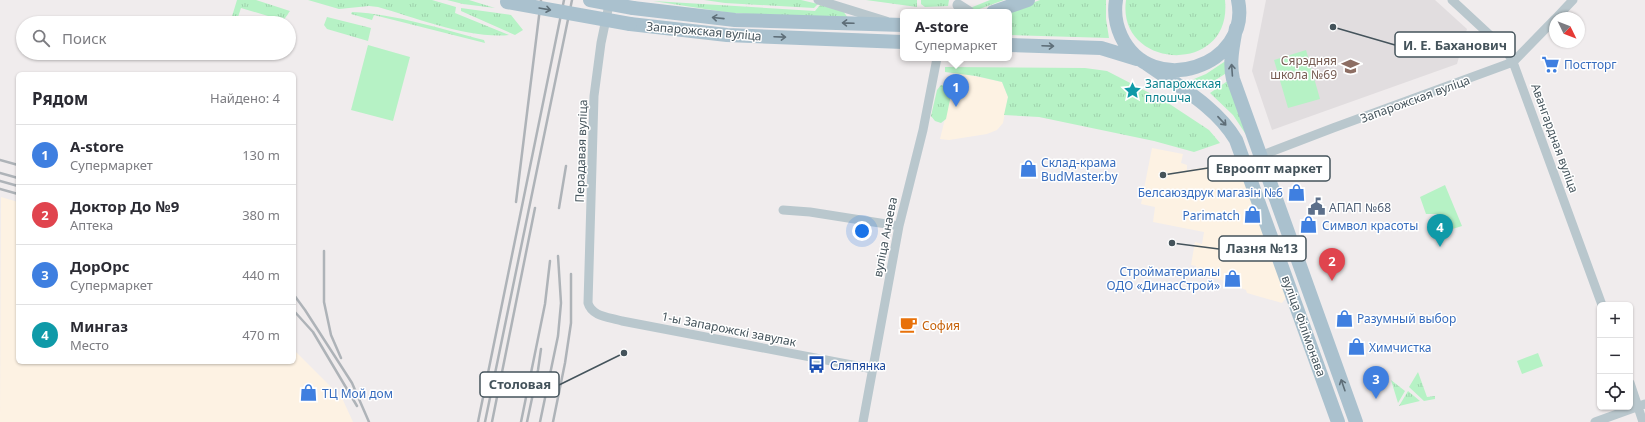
<!DOCTYPE html>
<html lang="ru">
<head>
<meta charset="utf-8">
<style>
  :root { --surface:#fff; --page:#f7f7f7; --text:#2b2b33; --muted:#7c7c81; --line:#e1e1e2; --accent:#0f766e }
  body { margin:0; font-family:"Noto Sans",sans-serif; background:var(--page); color:var(--text) }
  .controls { position:absolute; right:12px; bottom:12px; display:grid; overflow:hidden; border-radius:6px; box-shadow:0 1px 3px #0004 }
  .controls button { width:36px; height:36px; display:grid; place-items:center; padding:0; border:0; border-bottom:1px solid var(--line); background:var(--surface); color:var(--text); font:20px sans-serif }
  .compass { position:absolute; left:1549px; top:12px; width:36px; height:36px; border-radius:50%; background:var(--surface); box-shadow:0 1px 3px #0004; rotate:133deg }
  .you { position:absolute; left:862px; top:231px; width:14px; height:14px; margin:-10px; border:3px solid #fff; border-radius:50%; background:#1a73e8; box-shadow:0 0 0 6px #1a73e833 }
  .badge { display:grid; place-items:center; width:26px; height:26px; border-radius:50%; background:var(--accent); color:#fff; font-size:13px; font-weight:700 }
  .pin { position:absolute; translate:-50% -33px; filter:drop-shadow(0 1px 2px #0008) }
  .pin::after { content:''; position:absolute; top:21px; width:14px; height:12px; background:inherit; clip-path:polygon(0 0,100% 0,50% 100%) }
  .popup { position:absolute; left:900px; top:9px; width:112px; height:52px; box-sizing:border-box; display:grid; place-content:center; border-radius:6px; background:var(--surface); filter:drop-shadow(0 1px 3px #0005); font-size:13px; white-space:nowrap; color:var(--muted) }
  .popup b { font-size:15px; color:var(--text) }
  .popup::after { content:''; position:absolute; left:50%; top:100%; margin-left:-8px; border:8px solid transparent; border-top-color:var(--surface) }
  .list { margin:0; padding:0; list-style:none }
  h2 { display:flex; justify-content:space-between; align-items:center; height:52px; margin:0; padding:0 16px; font-size:17px }
  h2 small { font-size:13px; font-weight:400; color:var(--muted) }
  .list li { display:grid; grid-template-columns:26px 1fr auto; gap:12px; align-items:center; box-sizing:border-box; height:60px; padding:0 16px; border-top:1px solid var(--line) }
  .list b { display:block; font-size:15px; white-space:nowrap }
  .list p { margin:0; font-size:13px; white-space:nowrap; color:var(--muted) }
  .list em { font-size:13px; font-style:normal; color:var(--muted) }
  .icon { flex:none; width:22px; height:22px; fill:none; stroke:currentColor; stroke-width:2; stroke-linecap:round; stroke-linejoin:round }
  .map { position:relative; flex:none; width:1645px; height:422px; overflow:hidden }
  .search { position:absolute; background:var(--surface); box-shadow:0 1px 3px #0004; left:16px; top:16px; width:280px; height:44px; display:flex; align-items:center; gap:10px; box-sizing:border-box; padding:0 14px; border-radius:22px; color:var(--muted); font-size:15px }
  .panel { position:absolute; background:var(--surface); box-shadow:0 1px 3px #0004; left:16px; top:72px; width:280px; height:292px; border-radius:6px }
  .map>svg:first-child { display:block }
  .commercial { fill:#fdf2e3 }
  .education { fill:#e1dddf }
  .grass { fill:url(#grass-tufts) }
  .park { fill:#b6f2c5 }
  .lines { fill:none; stroke-linecap:round; stroke-linejoin:round }
  .minor { stroke:#b9c7cd; stroke-width:9 }
  .tertiary { stroke:#b9c7cd; stroke-width:11 }
  .primary { stroke:#aac1ce; stroke-width:14 }
  .rail { stroke:#aeb3b8; stroke-width:2.5 }
  .primary-bridge { stroke:#aac1ce; stroke-width:14 }
  .oneway { stroke:#5e6e78 }
  .labels { text-anchor:middle; dominant-baseline:central; stroke-width:3; stroke-linejoin:round; paint-order:stroke }
  .street-label { font-size:12px; fill:#44535b; stroke:#fff }
  .education-label { font-size:12px; fill:#785e54; stroke:#fff; text-anchor:end }
  .shop-label { font-size:12px; fill:#366cbe; stroke:#fff; text-anchor:start }
  .culture-label { font-size:12px; fill:#0d838f; stroke:#fff; text-anchor:start }
  .service-label { font-size:12px; fill:#4e5e75; stroke:#fff; text-anchor:start }
  .food-label { font-size:12px; fill:#c56008; stroke:#fff; text-anchor:start }
  .transit-label { font-size:12px; fill:#164399; stroke:#fff; text-anchor:start }
  .leader { fill:none; stroke:#44535b; stroke-width:1.5 }
  .callout-dot { fill:#44535b; stroke:#fff; stroke-width:1.5 }
  .callout { fill:#fff; stroke:#44535b; stroke-width:1.5 }
  .callout-label { font-size:13px; text-anchor:middle; font-weight:bold; fill:#44535b }
</style>
</head>
<body>
<div class="map">
<svg width="1645" height="422" viewBox="0 0 1645 422">
  <defs>
    <pattern id="grass-tufts" width="24" height="20" patternUnits="userSpaceOnUse"><rect width="24" height="20" fill="#b6f2c5"/><path d="M3 7l-1-3M5 7V3M7 7l1-3M15 17l-1-3M17 17v-4M19 17l1-3" fill="none" stroke="#9ed1ac"/></pattern>
  </defs>
  <rect width="100%" height="100%" fill="#f0eced"/>
  <path class="commercial" d="M960 73 1002 82 1008 97 1003 123 997 130 987 134 949 140 940 139 952 90 954 74Z
    M1152 148 1183 154 1181 163 1187 165V170L1213 166 1220 167 1219 177 1241 172 1285 293V299L1282 303 1247 293 1246 290 1222 280 1194 274 1196 266 1191 265 1195 242 1202 244 1204 232 1153 222 1155 207 1141 204Z
    M1 197 18 202V362H294V350L342 398 353 422H0Z"/>
  <path class="education" d="M1266 0H1435L1467 29 1457 64 1272 130 1252 71Z"/>
  <path class="grass" d="M237 0H256L290 11C287 15 284 22 278 22V19L241 8 236 23H230Z
    M308 0H432L456 7 455 13 509 35C470 39 416 18 378 7L369 6 339 9Z
    M447 0H469L495 8 463 4Z
    M704 0H801L818 4 814 8 725 3Z
    M866 0H917V7Z
    M921 0H949L948 6 925 7 921 4Z
    M990 0H1004L974 11 970 8Z
    M1040 0H1106V19L1109 38 1009 35V12Z
    M1126 0H1225C1233 77 1116 70 1126 0Z
    M653 1 815 11 820 5 843 11 848 18 731 13Z
    M461 8 511 15 523 30 515 35 461 11Z
    M352 12C396 14 441 29 484 40L485 43 374 15 372 20 351 14Z
    M327 17 371 28 368 41 327 29 324 25Z
    M1227 60 1228 72 1203 88 1193 82 1194 79 1206 74Z
    M945 67 1085 68 1107 71 1165 101 1209 130 1220 143 1194 152 1154 141 1039 117 1004 115 1008 97 1002 82 976 76 945 72Z
    M1229 80 1247 131 1245 133 1233 115 1210 93Z
    M941 85 951 87 952 90 946 119 941 123 935 121 931 116 937 90Z
    M1418 372 1427 397 1435 396V399L1424 401 1409 387Z
    M1391 380 1405 391 1398 403Z
    M1408 391 1420 401 1399 406Z"/>
  <path class="park" d="M368 45 410 57 393 121 351 110Z
    M1306 50 1320 99 1288 108 1274 60Z
    M1445 185 1462 226 1443 232 1437 214H1426L1420 197Z
    M1538 353 1543 366 1522 374 1517 361Z"/>
  <g class="lines">
    <path class="minor" d="M610 0 601 43 594 96 588 303C592 317 610 317 622 321L873 369
      M818 0 886 21
      M1452 0 1506 50 1513 62 1602 305
      M1556 18 1573 0
      M1260 156 1333 128 1513 62 1555 19
      M783 210 810 212 899 226
      M1630 383 1643 422
      M863 422 899 226 923 130 937 58
      M1595 422 1645 404"/>
    <path class="tertiary" d="M958 5 969 12"/>
    <path class="primary" d="M1116 0C1114 12 1116 25 1121 36 1151 100 1252 66 1238 0
      M633 8 735 20 903 25
      M993 12 1028 0
      M630 24 727 35 903 42
      M1236 28C1233 45 1229 63 1233 79L1356 422
      M1009 45 1101 48 1137 59
      M1147 64C1178 86 1216 106 1236 140L1338 422"/>
    <path class="rail" d="M0 160 18 165
      M0 173 18 178
      M0 181 18 186
      M0 189 18 194
      M516 202 541 0
      M559 208 566 166
      M324 251V302L331 335 341 358
      M294 295 305 310 352 383 369 422
      M294 311 313 332 357 406
      M478 422 564 0
      M485 422 572 0
      M492 422 535 208
      M521 422 545 304 550 261
      M527 422 538 370 541 349
      M540 422 558 336 561 303 558 256
      M553 422 565 363 571 323V274"/>
    <path class="primary-bridge" d="M590 0 633 8
      M507 2 630 24"/>
  </g>
  <defs><path id="oneway-shaft" d="M-6 0H5M1.5-3L5.5 0L1.5 3" fill="none" stroke-width="1.6" stroke-linecap="round" stroke-linejoin="round"/></defs>
  <g class="oneway">
    <use href="#oneway-shaft" transform="translate(545 9) rotate(10)"/>
    <use href="#oneway-shaft" transform="translate(718 18) rotate(-174)"/>
    <use href="#oneway-shaft" transform="translate(848 23) rotate(-178)"/>
    <use href="#oneway-shaft" transform="translate(780 37) rotate(2)"/>
    <use href="#oneway-shaft" transform="translate(1048 46) rotate(2)"/>
    <use href="#oneway-shaft" transform="translate(1232 70) rotate(-94)"/>
    <use href="#oneway-shaft" transform="translate(1222 121) rotate(47)"/>
    <use href="#oneway-shaft" transform="translate(1343 385) rotate(-109)"/>
  </g>
  <defs>
    <symbol id="supermarket-bare" viewBox="-9 -9 18 18"><path d="M-6-5.5h2.5l.6 2H6L4.5 2H-2.5L-4.4-4H-6ZM-1.5 3.2a1.3 1.3 0 1 0 .1 0ZM3 3.2a1.3 1.3 0 1 0 .1 0Z" fill="#3f7fe0" stroke="#fff" stroke-width="2.5" paint-order="stroke"/></symbol>
    <symbol id="school-bare" viewBox="-9 -9 18 18"><path d="M0-5L7-2L0 1L-7-2ZM-4 1L0 2.5L4 1V4Q0 6-4 4Z" fill="#8d6e63" stroke="#fff" stroke-width="2.5" paint-order="stroke"/></symbol>
    <symbol id="sight-bare" viewBox="-9 -9 18 18"><path d="M0-6L1.8-2.2L6-1.7L2.9 1.2L3.7 5.4L0 3.3L-3.7 5.4L-2.9 1.2L-6-1.7L-1.8-2.2Z" fill="#0f9aa8" stroke="#fff" stroke-width="2.5" paint-order="stroke"/></symbol>
    <symbol id="shop-bare" viewBox="-9 -9 18 18"><path d="M-5-2.5h2.3a2.7 3.5 0 0 1 5.4 0H5L5.5 6h-11ZM-1.5-2.5h3a1.5 2.3 0 0 0-3 0Z" fill="#3f7fe0" stroke="#fff" stroke-width="2.5" paint-order="stroke"/></symbol>
    <symbol id="civic-bare" viewBox="-9 -9 18 18"><path d="M-.6-6.5H3V-4.5H.6V-3L4-1V1h2V6H-6V1h2V-1L-.6-3ZM-1.2 2.5V6h2.4V2.5Z" fill="#5c6f8a" stroke="#fff" stroke-width="2.5" paint-order="stroke"/></symbol>
    <symbol id="cafe-bare" viewBox="-9 -9 18 18"><path d="M-5.5-4.5H6V0H3Q3 3.5 0 3.5H-2.5Q-5.5 3.5-5.5 0ZM3-3.2v2h1.7v-2ZM-6 4.5H4V6H-6Z" fill="#e8710a" stroke="#fff" stroke-width="2.5" paint-order="stroke"/></symbol>
    <symbol id="bus-bare" viewBox="-9 -9 18 18"><path d="M-5-6H5V4H4V6H2V4H-2V6H-4V4H-5ZM-3.5-4V0h7V-4ZM-3.5 1.2v1.5H-2V1.2ZM2 1.2v1.5H3.5V1.2Z" fill="#1a4fb4" stroke="#fff" stroke-width="2.5" paint-order="stroke"/></symbol>
  </defs>
  <g fill-rule="evenodd">
    <use href="#supermarket-bare" x="1538" y="52" width="25" height="25"/>
    <use href="#school-bare" x="1338" y="54" width="25" height="25"/>
    <use href="#sight-bare" x="1120" y="78" width="25" height="25"/>
    <use href="#shop-bare" x="1016" y="156" width="25" height="25"/>
    <use href="#shop-bare" x="1284" y="180" width="25" height="25"/>
    <use href="#civic-bare" x="1304" y="194" width="25" height="25"/>
    <use href="#shop-bare" x="1240" y="202" width="25" height="25"/>
    <use href="#shop-bare" x="1296" y="212" width="25" height="25"/>
    <use href="#shop-bare" x="1220" y="266" width="25" height="25"/>
    <use href="#shop-bare" x="1332" y="306" width="25" height="25"/>
    <use href="#cafe-bare" x="896" y="312" width="25" height="25"/>
    <use href="#shop-bare" x="1344" y="334" width="25" height="25"/>
    <use href="#bus-bare" x="804" y="352" width="25" height="25"/>
    <use href="#shop-bare" x="296" y="380" width="25" height="25"/>
  </g>
  <g class="labels">
    <g class="street-label">
      <text transform="translate(704 31) rotate(5)">Запарожская вуліца</text>
      <text transform="translate(1415 99) rotate(-20)">Запарожская вуліца</text>
      <text transform="translate(1555 138) rotate(70)">Авангардная вуліца</text>
      <text transform="translate(581 151) rotate(-88)">Перадавая вуліца</text>
      <text transform="translate(885 237) rotate(-79)">вуліца Анаева</text>
      <text transform="translate(1304 326) rotate(70)">вуліца Філімонава</text>
      <text transform="translate(729 329) rotate(11)">1-ы Запарожскі завулак</text>
    </g>
    <g class="education-label">
      <text x="1337" y="60">Сярэдняя<tspan x="1337" dy="14">школа №69</tspan></text>
    </g>
    <g class="shop-label">
      <text x="1564" y="64">Постторг</text>
      <text x="1041" y="162">Склад-крама<tspan x="1041" dy="14">BudMaster.by</tspan></text>
      <text x="1283" y="192" text-anchor="end">Белсаюздрук магазін №6</text>
      <text x="1240" y="215" text-anchor="end">Parimatch</text>
      <text x="1322" y="225">Символ красоты</text>
      <text x="1220" y="271" text-anchor="end">Стройматериалы<tspan x="1220" dy="14">ОДО «ДинасСтрой»</tspan></text>
      <text x="1357" y="318">Разумный выбор</text>
      <text x="1369" y="347">Химчистка</text>
      <text x="322" y="393">ТЦ Мой дом</text>
    </g>
    <g class="culture-label">
      <text x="1145" y="83">Запарожская<tspan x="1145" dy="14">плошча</tspan></text>
    </g>
    <g class="service-label">
      <text x="1329" y="207">АПАП №68</text>
    </g>
    <g class="food-label">
      <text x="922" y="325">София</text>
    </g>
    <g class="transit-label">
      <text x="830" y="365">Сляпянка</text>
    </g>
  </g>
  <path class="leader" d="M1333 27L1395 45M1163 175L1208 168M1172 243L1219 249M624 353L559 385"/>
  <g class="callout-dot">
    <circle cx="1333" cy="27" r="4"/>
    <circle cx="1163" cy="175" r="4"/>
    <circle cx="1172" cy="243" r="4"/>
    <circle cx="624" cy="353" r="4"/>
  </g>
  <g class="callout">
    <rect x="1395" y="32" width="120" height="25" rx="4"/>
    <rect x="1208" y="156" width="122" height="25" rx="4"/>
    <rect x="1219" y="236" width="87" height="25" rx="4"/>
    <rect x="480" y="372" width="79" height="25" rx="4"/>
  </g>
  <g class="callout-label">
    <text x="1455" y="50">И. Е. Баханович</text>
    <text x="1269" y="173">Евроопт маркет</text>
    <text x="1262" y="253">Лазня №13</text>
    <text x="520" y="389">Столовая</text>
  </g>
</svg>
<div class="controls">
<button>+</button>
<button>−</button>
<button><svg class="icon" aria-label="locate" viewBox="0 0 24 24"><circle cx="12" cy="12" r="6"/><path d="M12 2v4M12 18v4M2 12h4M18 12h4"/></svg></button>
</div>
<svg class="compass" viewBox="-18 -18 36 36"><path d="M0-13l5 13h-10z" fill="#e53935"/><path d="M0 13l5-13h-10z" fill="#7c7c81"/></svg>
<div class="you"></div>
<div class="pin badge" style="left:956px;top:107px;background:#3f7fe0">1</div>
<div class="popup"><b>А-store</b>Супермаркет</div>
<div class="pin badge" style="left:1332px;top:281px;background:#e0444e">2</div>
<div class="pin badge" style="left:1376px;top:399px;background:#3f7fe0">3</div>
<div class="pin badge" style="left:1440px;top:247px;background:#0f9aa8">4</div>
<div class="search"><svg class="icon" aria-label="search" viewBox="0 0 24 24"><circle cx="10" cy="10" r="6"/><path d="M15 15l6 6"/></svg>Поиск</div>
<section class="panel">
<h2>Рядом<small>Найдено: 4</small></h2>
<ul class="list">
<li><span class="badge" style="background:#3f7fe0">1</span><div><b>А-store</b><p>Супермаркет</p></div><em>130 m</em></li>
<li><span class="badge" style="background:#e0444e">2</span><div><b>Доктор До №9</b><p>Аптека</p></div><em>380 m</em></li>
<li><span class="badge" style="background:#3f7fe0">3</span><div><b>ДорОрс</b><p>Супермаркет</p></div><em>440 m</em></li>
<li><span class="badge" style="background:#0f9aa8">4</span><div><b>Мингаз</b><p>Место</p></div><em>470 m</em></li>
</ul>
</section>
</div>
</body>
</html>
